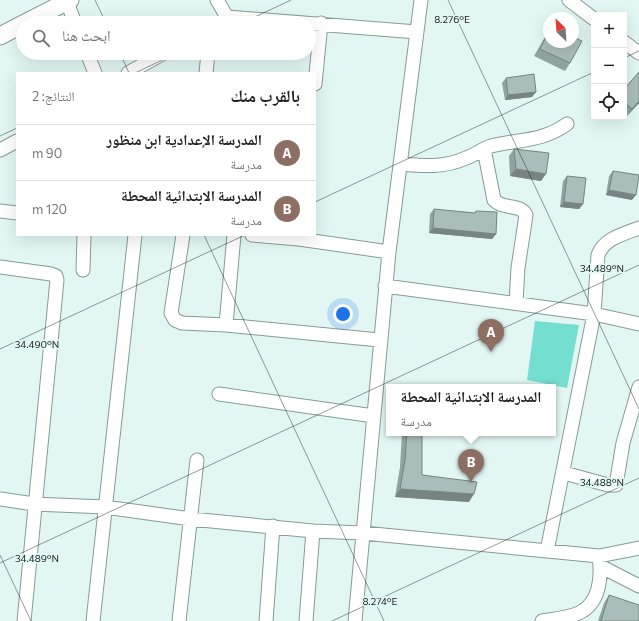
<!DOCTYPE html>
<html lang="ar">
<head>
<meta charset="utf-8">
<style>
  :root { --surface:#fff; --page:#f6f6f6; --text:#222; --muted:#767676; --line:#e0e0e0; --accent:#8d1d7f }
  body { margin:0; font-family:Commissioner,"Noto Naskh Arabic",sans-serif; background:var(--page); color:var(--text); direction:rtl }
  .controls { position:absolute; right:12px; top:12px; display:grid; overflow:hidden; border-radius:0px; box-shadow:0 4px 16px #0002 }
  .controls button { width:36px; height:36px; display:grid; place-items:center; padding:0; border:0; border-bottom:1px solid var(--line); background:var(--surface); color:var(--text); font:20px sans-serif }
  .compass { position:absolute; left:543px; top:12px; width:36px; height:36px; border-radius:50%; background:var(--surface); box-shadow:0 4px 16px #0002; rotate:335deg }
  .you { position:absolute; left:343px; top:314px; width:14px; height:14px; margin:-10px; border:3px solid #fff; border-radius:50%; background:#1a73e8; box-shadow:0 0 0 6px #1a73e833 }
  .badge { display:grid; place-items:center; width:26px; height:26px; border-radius:50%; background:var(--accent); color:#fff; font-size:13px; font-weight:700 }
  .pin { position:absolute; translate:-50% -33px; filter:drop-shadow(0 1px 2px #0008) }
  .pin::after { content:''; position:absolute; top:21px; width:14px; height:12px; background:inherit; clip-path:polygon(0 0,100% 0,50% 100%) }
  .popup { position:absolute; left:386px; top:384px; width:170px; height:52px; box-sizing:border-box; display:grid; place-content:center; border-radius:0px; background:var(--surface); filter:drop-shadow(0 1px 3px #0005); font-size:13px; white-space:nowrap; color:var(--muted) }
  .popup b { font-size:15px; color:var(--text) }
  .popup::after { content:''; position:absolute; left:50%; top:100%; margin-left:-8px; border:8px solid transparent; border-top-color:var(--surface) }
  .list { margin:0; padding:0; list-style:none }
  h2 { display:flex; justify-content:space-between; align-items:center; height:52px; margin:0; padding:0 16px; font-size:17px }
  h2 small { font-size:13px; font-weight:400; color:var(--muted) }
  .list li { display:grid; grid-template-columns:26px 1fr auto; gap:12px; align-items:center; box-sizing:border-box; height:56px; padding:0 16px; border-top:1px solid var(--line) }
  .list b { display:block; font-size:15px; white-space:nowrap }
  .list p { margin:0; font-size:13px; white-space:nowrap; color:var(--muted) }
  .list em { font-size:13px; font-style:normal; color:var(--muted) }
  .icon { flex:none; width:22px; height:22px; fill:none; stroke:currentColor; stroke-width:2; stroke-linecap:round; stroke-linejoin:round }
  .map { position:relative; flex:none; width:639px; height:621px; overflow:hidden; direction:ltr }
  .search { position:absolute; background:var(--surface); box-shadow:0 4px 16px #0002; left:16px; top:16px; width:300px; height:44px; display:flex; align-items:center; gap:10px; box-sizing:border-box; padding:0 14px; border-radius:22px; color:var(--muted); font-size:15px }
  .panel { position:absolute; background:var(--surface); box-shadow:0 4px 16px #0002; left:16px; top:72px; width:300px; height:164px; border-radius:0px; direction:rtl }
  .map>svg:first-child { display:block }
  .green { fill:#74dfd0 }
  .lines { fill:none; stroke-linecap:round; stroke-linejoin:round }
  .minor-casing { stroke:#879b97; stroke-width:15 }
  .major-casing { stroke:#879b97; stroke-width:19 }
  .minor { stroke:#fff; stroke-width:13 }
  .major { stroke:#fff; stroke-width:17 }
  .wall { fill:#91a3a0 }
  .shaded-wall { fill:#768482 }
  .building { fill:#a9bdba; stroke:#768482 }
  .ticks { fill:none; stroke:#1a2120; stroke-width:1; stroke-opacity:0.45 }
  .ticks-label { font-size:10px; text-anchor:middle; fill:#1a2120; stroke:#e2f7f4; stroke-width:3.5; stroke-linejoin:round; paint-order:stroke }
</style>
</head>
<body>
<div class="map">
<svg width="639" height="621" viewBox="0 0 639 621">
  <rect width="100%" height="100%" fill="#e2f7f4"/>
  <path class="green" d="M535 321 579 325 567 388 527 380Z"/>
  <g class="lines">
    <defs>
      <path id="minor" d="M217 0 227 17 417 32
        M569 0 594 19
        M67 2 75 23
        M624 42 639 53
        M87 53 95 73
        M128 73 164 53
        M206 73 208 53
        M315 84 321 23
        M484 149 494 200C503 210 520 203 526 215L518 268 516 303
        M0 150 17 141
        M400 164C423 166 444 168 466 158 475 155 482 149 491 146 519 139 542 142 567 124
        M0 211 17 213
        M183 235 171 313 175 320 182 323 226 325 379 340
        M252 235 299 239 389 252
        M0 267 51 274 56 276 57 280 24 621
        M83 270 84 235
        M385 286 594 314 598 255C604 238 624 234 639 228
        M226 325 234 235
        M219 394 374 416
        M564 473 608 485H616L623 443 639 387
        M0 499 34 504 105 507 191 519 313 531 363 533 599 556 639 548
        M547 551 594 314 639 324
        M600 566 639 586
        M93 621 135 235
        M179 621 197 460
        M266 621 273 526
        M306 621 313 531
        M355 621 389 252 421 0
        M542 621C554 619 568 618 579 613 600 603 602 577 599 556"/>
      <path id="major" d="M25 23 70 0
        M0 36 23 24"/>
    </defs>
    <use href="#minor" class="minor-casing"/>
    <use href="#major" class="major-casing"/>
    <use href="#minor" class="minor"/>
    <use href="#major" class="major"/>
  </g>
  <path class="wall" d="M549 30V42L570 63 565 71 534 56 546 35Z
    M639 72V103L626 117 624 114V89Z
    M506 78 536 92 532 97 505 100 502 83Z
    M514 149 541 181 510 176 509 156Z
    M613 171 632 200 606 195 609 176Z
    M567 176 583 204 579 209 560 207 563 181Z
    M434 209 474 213 476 211 496 234 492 239 429 233 430 214Z
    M402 433H422V475L469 502 395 497 400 467Z
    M609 595 639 621H598L604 603Z"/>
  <path class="shaded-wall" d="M536 92 532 97 505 100 508 95Z
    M639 101V103L626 117 632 109Z
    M516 169 546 174 541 181 510 176Z
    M609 190 636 195 632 200 606 195Z
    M564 202 583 204 579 209 560 207Z
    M433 228 496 234 492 239 429 233Z
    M400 489 474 494 469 502 395 497Z"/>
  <path class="building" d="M549 31V42H573V37L582 41 570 63 540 49Z
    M639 72V101L632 109 624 102V89Z
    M534 74 536 92 508 95 506 78Z
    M514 149 549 153 546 174 516 169Z
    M613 171 639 175 636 195 609 190Z
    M567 176 586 178 583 204 564 202Z
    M434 209 475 213 476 211 497 212 496 234 433 228Z
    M407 433H422V475L477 482 474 494 400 489 405 460Z
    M609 595 639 605V621H601Z"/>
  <path class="ticks" d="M95 0 106 23M448 0 639 409M242 23 291 0M120 53 129 73M624 58 639 51M135 73 177 53M0 136 17 128M315 202 594 72M204 235 384 621M0 349 245 235M0 555 31 621M0 563 639 265M332 621 639 478"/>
  <g class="ticks-label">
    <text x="452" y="23">8.276°E</text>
    <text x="602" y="272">34.489°N</text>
    <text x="37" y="348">34.490°N</text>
    <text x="602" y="486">34.488°N</text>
    <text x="37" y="562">34.489°N</text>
    <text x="380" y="605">8.274°E</text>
  </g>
</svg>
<div class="controls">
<button>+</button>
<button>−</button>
<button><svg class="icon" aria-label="locate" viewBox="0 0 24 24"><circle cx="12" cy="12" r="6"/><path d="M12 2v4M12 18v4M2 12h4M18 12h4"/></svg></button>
</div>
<svg class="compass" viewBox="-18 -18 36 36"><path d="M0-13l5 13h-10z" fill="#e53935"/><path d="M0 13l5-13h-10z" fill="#767676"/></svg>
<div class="you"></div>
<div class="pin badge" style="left:491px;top:352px;background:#8d6e63">A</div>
<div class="pin badge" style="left:471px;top:482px;background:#8d6e63">B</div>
<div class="popup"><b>المدرسة الابتدائية المحطة</b>مدرسة</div>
<div class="search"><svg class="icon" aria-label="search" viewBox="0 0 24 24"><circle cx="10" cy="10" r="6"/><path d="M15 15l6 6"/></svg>ابحث هنا</div>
<section class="panel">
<h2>بالقرب منك<small>النتائج: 2</small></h2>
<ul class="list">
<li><span class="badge" style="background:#8d6e63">A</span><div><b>المدرسة الإعدادية ابن منظور</b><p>مدرسة</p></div><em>90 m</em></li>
<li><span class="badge" style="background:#8d6e63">B</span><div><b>المدرسة الابتدائية المحطة</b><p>مدرسة</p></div><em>120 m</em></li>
</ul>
</section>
</div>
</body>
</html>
